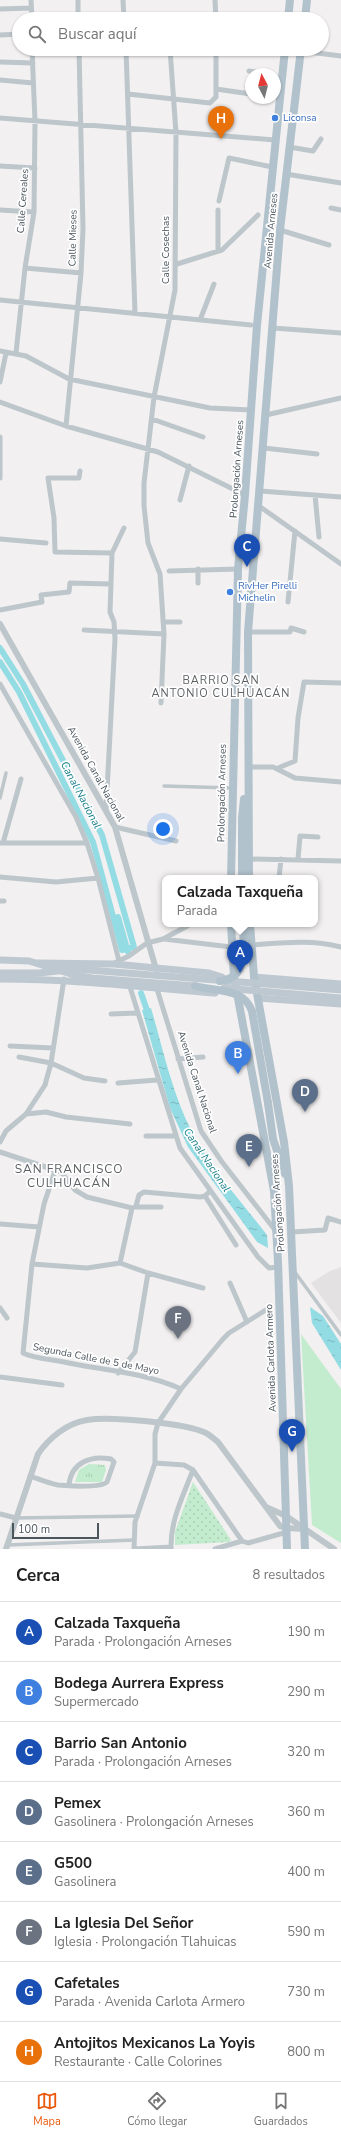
<!DOCTYPE html>
<html lang="es">
<head>
<meta charset="utf-8">
<style>
  :root { --surface:#fff; --page:#f2f2f2; --text:#222; --muted:#767676; --line:#e0e0e0; --accent:#ea580c }
  body { margin:0; font-family:"Nunito Sans",sans-serif; background:var(--page); color:var(--text) }
  .compass { position:absolute; left:245px; top:68px; width:36px; height:36px; border-radius:50%; background:var(--surface); box-shadow:0 1px 3px #0004; rotate:353deg }
  .scale { position:absolute; left:12px; bottom:10px; width:87px; box-sizing:border-box; padding-left:4px; border:2px solid #4a555c; border-top:0; font-size:11px; line-height:14px; white-space:nowrap; color:#4a555c; -webkit-text-stroke:3px #fff; paint-order:stroke }
  .you { position:absolute; left:163px; top:829px; width:14px; height:14px; margin:-10px; border:3px solid #fff; border-radius:50%; background:#1a73e8; box-shadow:0 0 0 6px #1a73e833 }
  .badge { display:grid; place-items:center; width:26px; height:26px; border-radius:50%; background:var(--accent); color:#fff; font-size:13px; font-weight:700 }
  .pin { position:absolute; translate:-50% -33px; filter:drop-shadow(0 1px 2px #0008) }
  .pin::after { content:''; position:absolute; top:21px; width:14px; height:12px; background:inherit; clip-path:polygon(0 0,100% 0,50% 100%) }
  .popup { position:absolute; left:162px; top:875px; width:156px; height:52px; box-sizing:border-box; display:grid; place-content:center; border-radius:8px; background:var(--surface); filter:drop-shadow(0 1px 3px #0005); font-size:13px; white-space:nowrap; color:var(--muted) }
  .popup b { font-size:15px; color:var(--text) }
  .popup::after { content:''; position:absolute; left:50%; top:100%; margin-left:-8px; border:8px solid transparent; border-top-color:var(--surface) }
  .list { margin:0; padding:0; list-style:none }
  h2 { display:flex; justify-content:space-between; align-items:center; height:52px; margin:0; padding:0 16px; font-size:17px }
  h2 small { font-size:13px; font-weight:400; color:var(--muted) }
  .list li { display:grid; grid-template-columns:26px 1fr auto; gap:12px; align-items:center; box-sizing:border-box; height:60px; padding:0 16px; border-top:1px solid var(--line) }
  .list b { display:block; font-size:15px; white-space:nowrap }
  .list p { margin:0; font-size:13px; white-space:nowrap; color:var(--muted) }
  .list em { font-size:13px; font-style:normal; color:var(--muted) }
  .icon { flex:none; width:22px; height:22px; fill:none; stroke:currentColor; stroke-width:2; stroke-linecap:round; stroke-linejoin:round }
  .map { position:relative; flex:none; width:341px; height:1549px; overflow:hidden }
  .search { position:absolute; background:var(--surface); box-shadow:0 1px 3px #0004; left:12px; right:12px; top:12px; height:44px; display:flex; align-items:center; gap:10px; box-sizing:border-box; padding:0 14px; border-radius:22px; color:var(--muted); font-size:15px }
  .sheet { height:532px; background:var(--surface) }
  nav { display:flex; justify-content:space-around; align-items:center; box-sizing:border-box; height:56px; border-top:1px solid var(--line); background:var(--surface); font-size:11px; color:var(--muted) }
  nav a { display:grid; justify-items:center; gap:2px }
  nav .on { color:var(--accent) }
  .map>svg:first-child { display:block }
  .education { fill:#e3e1e2 }
  .grass { fill:url(#grass-tufts) }
  .park { fill:url(#park-dots) }
  .pitch { fill:#c3ecce }
  .water { fill:url(#water-ripples) }
  .lines { fill:none; stroke-linecap:round; stroke-linejoin:round }
  .canal { stroke:#94dce4; stroke-width:6 }
  .pedestrian { stroke:#bdc6cb; stroke-width:3.5 }
  .minor { stroke:#bdc6cb; stroke-width:5 }
  .tertiary { stroke:#bdc6cb; stroke-width:6 }
  .secondary { stroke:#bec8d0; stroke-width:7 }
  .primary { stroke:#b2c2cc; stroke-width:8 }
  .secondary-bridge { stroke:#bec8d0; stroke-width:7 }
  .primary-bridge { stroke:#b2c2cc; stroke-width:8 }
  .shop-dot { fill:#3f7fe0; stroke:#fff; stroke-width:1.5 }
  .labels { text-anchor:middle; dominant-baseline:central; stroke-width:3.5; stroke-linejoin:round; paint-order:stroke }
  .shop-label { font-size:10px; fill:#366cbe; stroke:#fff; text-anchor:start }
  .street-label { font-size:10px; fill:#4a555c; stroke:#fff }
  .neighbourhood-label { font-size:11px; letter-spacing:1px; fill:#5d6164; stroke:#fff }
  .water-label { font-size:11px; font-style:italic; fill:#187f8a; stroke:#fff }
  .quarter-label { font-size:12px; letter-spacing:1px; fill:#5d6164; stroke:#fff }
</style>
</head>
<body>
<div class="map">
<svg width="341" height="1549" viewBox="0 0 341 1549">
  <defs>
    <pattern id="grass-tufts" width="24" height="20" patternUnits="userSpaceOnUse"><rect width="24" height="20" fill="#c3ecce"/><path d="M3 7l-1-3M5 7V3M7 7l1-3M15 17l-1-3M17 17v-4M19 17l1-3" fill="none" stroke="#a9ccb3"/></pattern>
    <pattern id="park-dots" width="8" height="8" patternUnits="userSpaceOnUse"><rect width="8" height="8" fill="#c3ecce"/><path d="M2 2h.1M6 6h.1" fill="none" stroke="#a9ccb3" stroke-width="1.8" stroke-linecap="round"/></pattern>
    <pattern id="water-ripples" width="26" height="14" patternUnits="userSpaceOnUse"><rect width="26" height="14" fill="#94dce4"/><path d="M2 4q2-2 4 0t4 0M15 11q2-2 4 0t4 0" fill="none" stroke="#7bb5bc"/></pattern>
  </defs>
  <rect width="100%" height="100%" fill="#f2f0f0"/>
  <path class="education" d="M341 1267V1323L311 1283 330 1271Z"/>
  <path class="grass" d="M89 1464 105 1465 106 1470 102 1482H75L79 1470Z"/>
  <path class="park" d="M193 1482 231 1540 229 1542 175 1545V1532Z"/>
  <path class="pitch" d="M301 1334 341 1389V1543L312 1525Z"/>
  <path class="water" d="M151 1008C163 1049 172 1093 192 1132 211 1169 241 1201 267 1235L268 1248 257 1242 188 1147 170 1108 142 1010Z
    M310 1307 323 1316 341 1344V1370L312 1323Z"/>
  <g class="lines">
    <path class="canal" d="M0 648 23 684 102 835 134 947 122 950 93 842 19 692 0 662
      M118 917 128 952
      M141 993 149 1016"/>
    <path class="pedestrian" d="M164 786 233 788
      M0 798 6 773
      M294 1271 341 1335
      M16 1518 138 1516
      M7 1545 134 1540"/>
    <path class="minor" d="M31 0 32 19
      M78 0V19
      M123 0 124 19
      M215 0 216 19
      M0 9 31 8
      M0 35 19 34
      M126 49 135 313
      M301 51 341 56
      M0 62 33 63
      M249 71 269 74
      M0 80 33 83
      M216 89 251 94
      M128 94 210 103 216 97V49
      M0 118 275 140
      M289 147 313 151 321 139
      M0 166 35 168
      M286 174 341 183
      M219 201 229 158 272 167
      M331 208 341 210
      M0 210 34 212
      M218 210V251
      M280 230 329 245
      M177 264 222 250 258 215
      M25 268 81 273
      M0 300 251 325
      M200 320 214 284
      M273 328 341 333
      M0 351 26 356 69 379 210 408 251 410
      M16 353 25 268 34 212 35 121 32 49
      M0 382 6 353
      M0 402 66 426 158 452 245 495
      M266 415 341 398
      M152 419 203 437
      M66 426 81 273 83 229 79 49
      M0 437V478
      M264 448 317 454
      M80 471 79 478H48L54 518 55 552 112 553
      M260 491 341 497
      M315 495 319 537
      M180 500 189 466
      M259 506 341 564
      M0 539 46 543
      M198 569V583
      M169 571 238 569
      M288 602 295 531
      M0 610 42 602 41 595 69 592 70 583 110 584
      M163 622H180
      M84 630 164 634
      M248 632H290L291 628 304 632
      M0 684 76 817 87 843 98 878 119 961
      M161 703 164 634 160 574 148 543 144 506V483L154 397 175 290 176 133 170 49
      M248 767H273L295 778 341 782
      M278 768 295 761 298 718 304 682 341 683
      M106 810 115 639 114 622 110 612 112 553 124 528
      M115 827 176 841
      M0 843H87
      M3 843 21 779
      M249 859 341 861
      M298 859 300 836 318 837
      M0 877 56 882 98 878
      M279 878 281 859
      M0 901H4
      M164 939 231 947
      M251 945C281 943 311 939 341 947
      M116 962 129 956 147 943 163 939 191 924
      M130 987 180 1148 258 1257 269 1268 278 1267
      M157 989 201 1131 222 1162 275 1230
      M111 1014 137 1013
      M10 1046 53 1048
      M19 1057 51 1063 84 1078 105 1081
      M178 1059 203 1057
      M118 1083 157 1080
      M26 1114 46 1112 66 1117 130 1124
      M146 1136H175
      M0 1142 6 1131 26 1114 45 1085 51 1063 64 979
      M0 1152 61 1172 75 1190 87 1197 132 1208
      M55 1171 44 1204 32 1264 23 1353C33 1358 47 1359 59 1361 99 1370 144 1372 181 1389
      M205 1196 236 1245
      M136 1206 139 1195 144 1192 200 1197 205 1196 210 1191
      M135 1207H161
      M0 1224 39 1227
      M292 1232 325 1230 328 1218 341 1222
      M120 1263 148 1273 203 1288
      M120 1263 132 1208
      M32 1264 87 1268 120 1263
      M230 1283 247 1322
      M0 1308 7 1318
      M118 1373 135 1352 148 1273
      M0 1377 62 1385
      M155 1463 184 1465 193 1470 242 1541
      M30 1476C39 1479 48 1483 58 1485 67 1486 102 1488 107 1482L114 1462 111 1459C90 1455 71 1463 69 1485
      M0 1514 16 1518
      M134 1549 135 1522 155 1463V1434L158 1423 181 1389 223 1339 229 1333 269 1308
      M134 1549 171 1547
      M171 1549C170 1521 183 1496 193 1470
      M215 1549 242 1541 248 1543 287 1532"/>
    <path class="tertiary" d="M0 624 115 827 156 969
      M266 1507 286 1516 334 1549
      M6 1549 38 1454C49 1438 67 1423 87 1420 110 1416 185 1423 206 1433 210 1435 214 1439 218 1442L280 1526 287 1528 304 1529"/>
    <path class="secondary" d="M0 960 29 961 74 975 92 978 195 986
      M37 963 114 964 209 973 222 977 227 982
      M254 977 341 984
      M0 979C72 979 143 987 215 993
      M258 998 341 1004"/>
    <path class="primary" d="M288 19 290 0
      M305 19 307 0
      M231 878 238 569 245 495 257 325 285 49
      M242 878V818L244 799
      M249 878 248 632 280 230 301 49
      M231 924 234 977 274 1191 278 1262 287 1549
      M250 924 254 977 284 1142 289 1186 305 1549
      M268 1103 273 1139 285 1174"/>
    <path class="secondary-bridge" d="M0 973H39L76 969 341 990
      M224 988 341 998"/>
    <path class="primary-bridge" d="M220 981C250 978 243 945 243 924
      M195 986C216 992 243 987 252 1011L268 1103"/>
  </g>
  <g class="shop-dot">
    <circle cx="275" cy="118" r="4"/>
    <circle cx="230" cy="592" r="4"/>
  </g>
  <g class="labels">
    <g class="shop-label">
      <text x="283" y="118">Liconsa</text>
      <text x="238" y="586">RivHer Pirelli<tspan x="238" dy="12">Michelin</tspan></text>
    </g>
    <g class="street-label">
      <text transform="translate(23 201) rotate(-86)">Calle Cereales</text>
      <text transform="translate(271 231) rotate(-85)">Avenida Arneses</text>
      <text transform="translate(73 238) rotate(-89)">Calle Mieses</text>
      <text transform="translate(166 250) rotate(-90)">Calle Cosechas</text>
      <text transform="translate(237 469) rotate(-86)">Prolongación Arneses</text>
      <text transform="translate(96 774) rotate(61)">Avenida Canal Nacional</text>
      <text transform="translate(222 793) rotate(-89)">Prolongación Arneses</text>
      <text transform="translate(197 1082) rotate(72)">Avenida Canal Nacional</text>
      <text transform="translate(278 1203) rotate(-94)">Prolongación Arneses</text>
      <text transform="translate(271 1358) rotate(-92)">Avenida Carlota Armero</text>
      <text transform="translate(96 1359) rotate(11)">Segunda Calle de 5 de Mayo</text>
    </g>
    <g class="neighbourhood-label">
      <text x="221" y="680">BARRIO SAN<tspan x="221" dy="13">ANTONIO CULHUACÁN</tspan></text>
    </g>
    <g class="water-label">
      <text transform="translate(81 795) rotate(62)">Canal Nacional</text>
      <text transform="translate(207 1160) rotate(56)">Canal Nacional</text>
    </g>
    <g class="quarter-label">
      <text x="69" y="1169">SAN FRANCISCO<tspan x="69" dy="14">CULHUACÁN</tspan></text>
    </g>
  </g>
</svg>
<svg class="compass" viewBox="-18 -18 36 36"><path d="M0-13l5 13h-10z" fill="#e53935"/><path d="M0 13l5-13h-10z" fill="#767676"/></svg>
<div class="scale">100 m</div>
<div class="you"></div>
<div class="pin badge" style="left:240px;top:973px;background:#1a4fb4">A</div>
<div class="popup"><b>Calzada Taxqueña</b>Parada</div>
<div class="pin badge" style="left:238px;top:1074px;background:#3f7fe0">B</div>
<div class="pin badge" style="left:247px;top:567px;background:#1a4fb4">C</div>
<div class="pin badge" style="left:305px;top:1112px;background:#5c6f8a">D</div>
<div class="pin badge" style="left:249px;top:1167px;background:#5c6f8a">E</div>
<div class="pin badge" style="left:178px;top:1339px;background:#6b7280">F</div>
<div class="pin badge" style="left:292px;top:1452px;background:#1a4fb4">G</div>
<div class="pin badge" style="left:221px;top:139px;background:#e8710a">H</div>
<div class="search"><svg class="icon" aria-label="search" viewBox="0 0 24 24"><circle cx="10" cy="10" r="6"/><path d="M15 15l6 6"/></svg>Buscar aquí</div>
</div>
<section class="sheet">
<h2>Cerca<small>8 resultados</small></h2>
<ul class="list">
<li><span class="badge" style="background:#1a4fb4">A</span><div><b>Calzada Taxqueña</b><p>Parada · Prolongación Arneses</p></div><em>190 m</em></li>
<li><span class="badge" style="background:#3f7fe0">B</span><div><b>Bodega Aurrera Express</b><p>Supermercado</p></div><em>290 m</em></li>
<li><span class="badge" style="background:#1a4fb4">C</span><div><b>Barrio San Antonio</b><p>Parada · Prolongación Arneses</p></div><em>320 m</em></li>
<li><span class="badge" style="background:#5c6f8a">D</span><div><b>Pemex</b><p>Gasolinera · Prolongación Arneses</p></div><em>360 m</em></li>
<li><span class="badge" style="background:#5c6f8a">E</span><div><b>G500</b><p>Gasolinera</p></div><em>400 m</em></li>
<li><span class="badge" style="background:#6b7280">F</span><div><b>La Iglesia Del Señor</b><p>Iglesia · Prolongación Tlahuicas</p></div><em>590 m</em></li>
<li><span class="badge" style="background:#1a4fb4">G</span><div><b>Cafetales</b><p>Parada · Avenida Carlota Armero</p></div><em>730 m</em></li>
<li><span class="badge" style="background:#e8710a">H</span><div><b>Antojitos Mexicanos La Yoyis</b><p>Restaurante · Calle Colorines</p></div><em>800 m</em></li>
</ul>
</section>
<nav>
<a class="on"><svg class="icon" aria-label="map" viewBox="0 0 24 24"><path d="M3 6l6-2 6 2 6-2v14l-6 2-6-2-6 2zM9 4v14M15 6v14"/></svg>Mapa</a>
<a><svg class="icon" aria-label="directions" viewBox="0 0 24 24"><path d="M12 3l9 9-9 9-9-9zM9 14v-3h6M13 9l2 2-2 2"/></svg>Cómo llegar</a>
<a><svg class="icon" aria-label="saved" viewBox="0 0 24 24"><path d="M7 4h10v16l-5-4-5 4z"/></svg>Guardados</a>
</nav>
</body>
</html>
